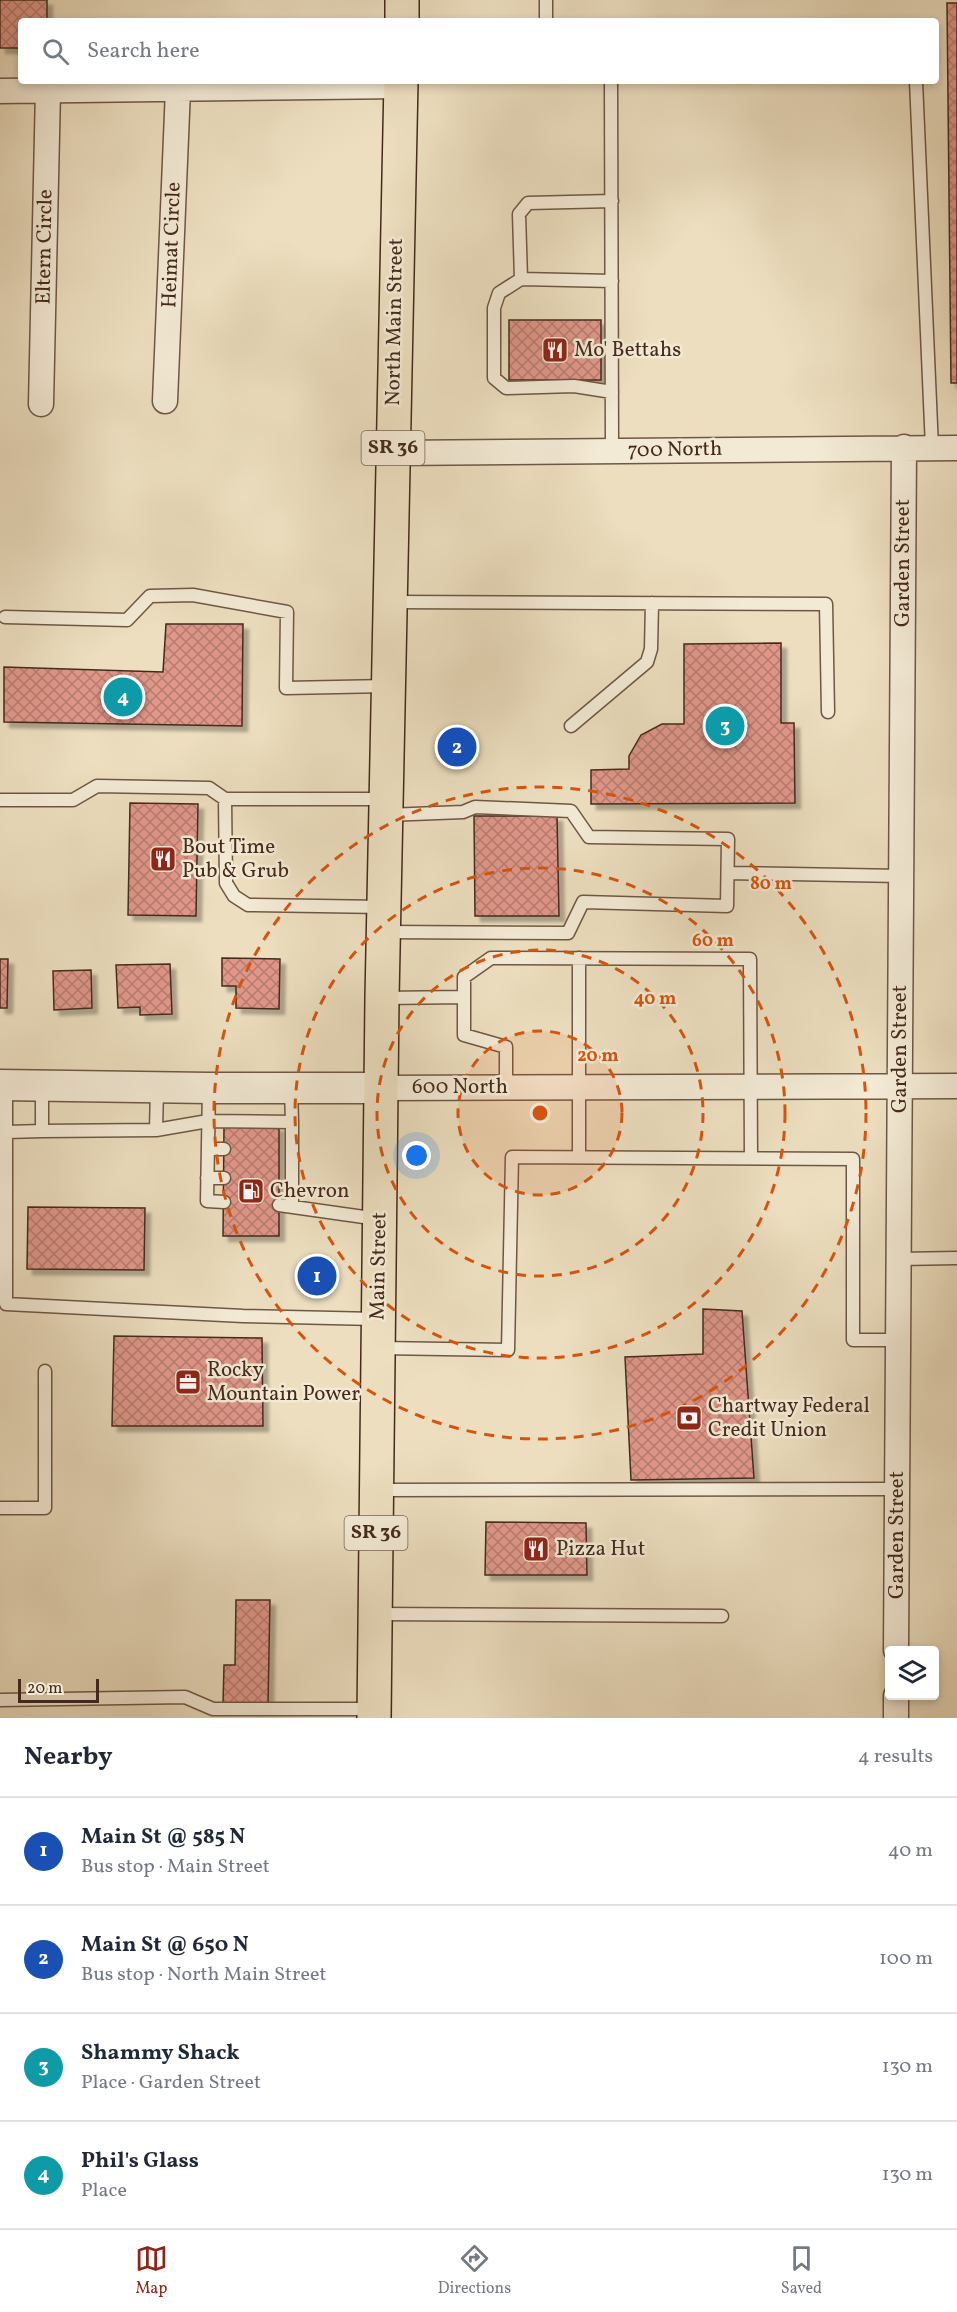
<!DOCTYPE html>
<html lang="en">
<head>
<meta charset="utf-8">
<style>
  :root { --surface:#fff; --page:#f6f6f7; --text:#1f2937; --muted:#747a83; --line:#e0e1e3; --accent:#8f2418 }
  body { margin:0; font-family:Vollkorn,serif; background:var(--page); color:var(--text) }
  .controls { position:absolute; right:18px; bottom:18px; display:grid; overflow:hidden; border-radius:6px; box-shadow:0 3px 9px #0003 }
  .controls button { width:54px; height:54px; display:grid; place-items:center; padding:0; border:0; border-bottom:2px solid var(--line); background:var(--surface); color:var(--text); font:30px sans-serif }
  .scale { position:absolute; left:18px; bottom:15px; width:81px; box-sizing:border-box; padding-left:6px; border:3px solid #452a1c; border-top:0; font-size:16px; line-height:21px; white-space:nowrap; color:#452a1c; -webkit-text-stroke:4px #f3ead5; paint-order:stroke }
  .you { position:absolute; left:417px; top:1156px; width:21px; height:21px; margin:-15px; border:4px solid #fff; border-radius:50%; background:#1a73e8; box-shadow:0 0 0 9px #1a73e833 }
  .badge { display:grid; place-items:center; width:39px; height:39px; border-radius:50%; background:var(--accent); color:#fff; font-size:20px; font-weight:700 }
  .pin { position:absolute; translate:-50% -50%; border:3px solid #fff; box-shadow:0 2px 6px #0006 }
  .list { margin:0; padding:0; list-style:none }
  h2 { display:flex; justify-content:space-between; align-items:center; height:78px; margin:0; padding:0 24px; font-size:26px }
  h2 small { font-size:20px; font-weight:400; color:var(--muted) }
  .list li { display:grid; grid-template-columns:39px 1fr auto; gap:18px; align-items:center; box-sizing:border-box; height:108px; padding:0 24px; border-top:2px solid var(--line) }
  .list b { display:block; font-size:22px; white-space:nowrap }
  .list p { margin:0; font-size:20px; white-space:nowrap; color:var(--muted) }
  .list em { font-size:20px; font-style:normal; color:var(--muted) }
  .icon { flex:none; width:33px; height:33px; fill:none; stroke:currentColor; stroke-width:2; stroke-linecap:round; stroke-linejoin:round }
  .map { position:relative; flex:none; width:957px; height:1718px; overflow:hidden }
  .search { position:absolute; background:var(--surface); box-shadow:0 3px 9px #0003; left:18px; right:18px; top:18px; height:66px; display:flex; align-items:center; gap:15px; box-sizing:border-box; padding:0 21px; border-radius:6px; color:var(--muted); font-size:22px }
  .sheet { height:510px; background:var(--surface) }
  nav { display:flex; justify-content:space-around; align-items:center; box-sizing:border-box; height:84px; border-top:2px solid var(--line); background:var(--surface); font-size:16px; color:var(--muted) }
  nav a { display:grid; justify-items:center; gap:3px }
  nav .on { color:var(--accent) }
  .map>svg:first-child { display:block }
  .building { fill:url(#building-cross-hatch); stroke:#452a1c; stroke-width:1.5; filter:url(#shadow) }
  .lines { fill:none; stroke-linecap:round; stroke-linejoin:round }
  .service-casing { stroke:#6f5745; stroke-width:15 }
  .minor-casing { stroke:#6f5745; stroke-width:27 }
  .tertiary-casing { stroke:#6f5745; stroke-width:33 }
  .trunk-casing { stroke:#452a1c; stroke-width:36 }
  .service { stroke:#f3ead5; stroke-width:12 }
  .minor { stroke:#f3ead5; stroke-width:24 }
  .tertiary { stroke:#f3ead5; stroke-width:30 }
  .trunk { stroke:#ecdebf; stroke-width:33 }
  .ring { fill:none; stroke:#d8540e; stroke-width:3; stroke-dasharray:10 8 }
  .labels { text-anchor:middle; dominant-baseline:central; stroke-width:5; stroke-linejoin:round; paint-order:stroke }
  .shield { fill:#f3ead5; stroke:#796454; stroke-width:1.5 }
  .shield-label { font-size:20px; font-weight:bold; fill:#452a1c }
  .street-label { font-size:21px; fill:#452a1c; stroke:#f3ead5 }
  .poi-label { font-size:21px; fill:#452a1c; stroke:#f3ead5; text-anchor:start }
  .centre { fill:#d8540e; stroke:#f3ead5; stroke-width:3 }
  .ring-label { font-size:18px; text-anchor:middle; font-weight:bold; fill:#d8540e; stroke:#f3ead5; stroke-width:5; stroke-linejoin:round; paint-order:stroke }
</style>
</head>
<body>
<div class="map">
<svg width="957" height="1718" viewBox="0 0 957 1718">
  <defs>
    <pattern id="building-cross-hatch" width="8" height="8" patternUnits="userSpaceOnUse" patternTransform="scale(1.5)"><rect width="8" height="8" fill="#e0978a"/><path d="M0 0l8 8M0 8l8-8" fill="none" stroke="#b77b70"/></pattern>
    <filter id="shadow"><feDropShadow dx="5.5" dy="5.5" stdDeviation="1.5" flood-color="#0004"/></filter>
  </defs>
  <rect width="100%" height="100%" fill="#ecdebf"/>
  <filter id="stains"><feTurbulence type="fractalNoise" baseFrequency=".00333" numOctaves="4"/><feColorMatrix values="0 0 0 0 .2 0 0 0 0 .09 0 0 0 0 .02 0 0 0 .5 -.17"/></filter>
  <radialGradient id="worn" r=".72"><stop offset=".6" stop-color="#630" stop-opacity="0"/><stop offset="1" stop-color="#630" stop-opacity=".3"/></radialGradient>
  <path class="building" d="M0 0H47V21H21V48H0Z
    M947 3H957V383H951Z
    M509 320H601V380H509Z
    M166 624H243L242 726 4 722V667L163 672Z
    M781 643V723H794L795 803 591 804V770L629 769V756L641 735 662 724H684V644Z
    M130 803 198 804 196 916 128 915Z
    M474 816H557L559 916H475Z
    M222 958 280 959 279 1009 236 1008V986H222Z
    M0 959H8L7 1008H0Z
    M170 964 172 1014 140 1015V1007L118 1008 116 965Z
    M91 970 92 1008 54 1010 53 971Z
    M224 1126H279V1236H223Z
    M28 1207 145 1208 144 1270 27 1269Z
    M703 1309 742 1311 754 1478 631 1480 625 1357 703 1354Z
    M114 1336 262 1338 263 1426H112Z
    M486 1522 586 1523 587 1575H485Z
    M236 1600H270L268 1705 223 1704 224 1665H235Z"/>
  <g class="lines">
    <defs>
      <path id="service" d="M546 21V0
        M611 81 612 451
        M916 81 932 448
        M521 279 519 214 528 203 612 201
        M612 281 521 279 499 293 494 308V378L506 388 574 386 612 392
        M391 602 826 604 828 712
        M5 617 127 620 150 596 193 595 287 612 286 688 387 686
        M571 726 647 662 651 649 652 603
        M225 799 226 883 234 896 248 905 383 907
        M0 800H73L97 786 209 788 225 799H385
        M728 873 901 876
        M384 932 568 933 583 902 727 906 728 839 589 837 571 811 475 807 463 812 387 815
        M579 958V1157
        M384 998 464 997
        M6 1086V1304L243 1316 376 1319
        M42 1086V1131L156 1130 208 1121 292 1122V1207
        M506 1087V1047L464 1035V977L491 958 750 959 751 1158
        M209 1088 207 1201 224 1202
        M291 1088 292 1122
        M156 1130 157 1088
        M7 1132 42 1131
        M208 1149H224
        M207 1178H224
        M279 1205 378 1219
        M899 1259 957 1258
        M380 1348 508 1350 512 1157 853 1159V1340H898
        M378 1490 897 1489
        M0 1508H45V1371
        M376 1614 722 1616
        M0 1700 185 1697 213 1709H374"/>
      <path id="minor" d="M0 91 401 86
        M165 401 178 89
        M41 404 48 90
        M393 453 957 448
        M381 1088 957 1086
        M896 1650 904 447
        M896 1718V1696"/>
      <path id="tertiary" d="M0 1085 209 1088H381"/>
      <path id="trunk" d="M402 21V0
        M374 1718 382 998 401 81"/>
    </defs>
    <use href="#service" class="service-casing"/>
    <use href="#minor" class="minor-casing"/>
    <use href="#tertiary" class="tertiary-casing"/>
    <use href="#trunk" class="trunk-casing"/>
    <use href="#service" class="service"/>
    <use href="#minor" class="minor"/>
    <use href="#tertiary" class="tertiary"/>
    <use href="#trunk" class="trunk"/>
  </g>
  <circle cx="540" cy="1113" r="82" fill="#d8540e" fill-opacity=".12"/>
  <g class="ring">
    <circle cx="540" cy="1113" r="82"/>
    <circle cx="540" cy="1113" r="163"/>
    <circle cx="540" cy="1113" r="245"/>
    <circle cx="540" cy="1113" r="326"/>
  </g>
  <defs>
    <symbol id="restaurant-square" viewBox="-11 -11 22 22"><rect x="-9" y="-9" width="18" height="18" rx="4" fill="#8f2418" stroke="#f3ead5"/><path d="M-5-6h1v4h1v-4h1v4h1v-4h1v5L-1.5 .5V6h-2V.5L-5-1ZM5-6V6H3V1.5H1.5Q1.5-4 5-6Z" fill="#fff"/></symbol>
    <symbol id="fuel-square" viewBox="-11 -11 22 22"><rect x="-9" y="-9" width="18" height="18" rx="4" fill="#8f2418" stroke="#f3ead5"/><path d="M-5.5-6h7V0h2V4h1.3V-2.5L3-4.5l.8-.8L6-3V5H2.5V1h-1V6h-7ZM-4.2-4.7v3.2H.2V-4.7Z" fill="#fff"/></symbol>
    <symbol id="office-square" viewBox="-11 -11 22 22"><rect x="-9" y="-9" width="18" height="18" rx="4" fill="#8f2418" stroke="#f3ead5"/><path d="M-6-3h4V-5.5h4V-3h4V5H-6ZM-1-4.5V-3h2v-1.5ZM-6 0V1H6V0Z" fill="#fff"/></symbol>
    <symbol id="bank-square" viewBox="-11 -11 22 22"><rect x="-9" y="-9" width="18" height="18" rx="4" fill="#8f2418" stroke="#f3ead5"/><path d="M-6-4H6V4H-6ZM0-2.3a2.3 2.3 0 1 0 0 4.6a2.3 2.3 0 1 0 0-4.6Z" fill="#fff"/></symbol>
  </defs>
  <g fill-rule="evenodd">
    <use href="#restaurant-square" x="540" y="335" width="30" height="30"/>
    <use href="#restaurant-square" x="148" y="844" width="30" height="30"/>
    <use href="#fuel-square" x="236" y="1176" width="30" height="30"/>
    <use href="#office-square" x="173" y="1367" width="30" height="30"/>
    <use href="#bank-square" x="674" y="1403" width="30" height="30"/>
    <use href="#restaurant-square" x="521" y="1534" width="30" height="30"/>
  </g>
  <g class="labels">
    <g class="shield">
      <rect x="361.5" y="431" width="63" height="34" rx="4.5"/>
      <rect x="344.5" y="1516" width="63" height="34" rx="4.5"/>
    </g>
    <g class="shield-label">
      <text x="393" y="448">SR 36</text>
      <text x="376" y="1533">SR 36</text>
    </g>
    <g class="street-label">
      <text transform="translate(172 245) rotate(-88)">Heimat Circle</text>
      <text transform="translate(45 247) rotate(-89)">Eltern Circle</text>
      <text transform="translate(395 322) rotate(-89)">North Main Street</text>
      <text transform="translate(675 450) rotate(-1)">700 North</text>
      <text transform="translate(903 563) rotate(-90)">Garden Street</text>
      <text transform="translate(900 1049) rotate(-90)">Garden Street</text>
      <text x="460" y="1087">600 North</text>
      <text transform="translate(379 1266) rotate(-89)">Main Street</text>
      <text transform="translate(897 1535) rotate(-90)">Garden Street</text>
    </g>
    <g class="poi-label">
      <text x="574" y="350">Mo' Bettahs</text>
      <text x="182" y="847">Bout Time<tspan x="182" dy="24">Pub &amp; Grub</tspan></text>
      <text x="270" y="1191">Chevron</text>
      <text x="207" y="1370">Rocky<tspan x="207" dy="24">Mountain Power</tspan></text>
      <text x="708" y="1406">Chartway Federal<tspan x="708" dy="24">Credit Union</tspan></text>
      <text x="556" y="1549">Pizza Hut</text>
    </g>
  </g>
  <circle cx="540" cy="1113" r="9" class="centre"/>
  <g class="ring-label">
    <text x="771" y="889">80 m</text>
    <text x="713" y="946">60 m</text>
    <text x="655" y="1004">40 m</text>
    <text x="598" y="1061">20 m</text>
  </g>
  <rect width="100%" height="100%" filter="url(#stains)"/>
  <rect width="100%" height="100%" fill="url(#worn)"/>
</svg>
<div class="controls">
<button><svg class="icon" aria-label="layers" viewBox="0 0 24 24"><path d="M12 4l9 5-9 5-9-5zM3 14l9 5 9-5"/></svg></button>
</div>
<div class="scale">20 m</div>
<div class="you"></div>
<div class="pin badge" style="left:317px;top:1276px;background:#1a4fb4">1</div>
<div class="pin badge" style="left:457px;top:747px;background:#1a4fb4">2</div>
<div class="pin badge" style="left:725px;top:726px;background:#0f9aa8">3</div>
<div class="pin badge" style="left:123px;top:697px;background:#0f9aa8">4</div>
<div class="search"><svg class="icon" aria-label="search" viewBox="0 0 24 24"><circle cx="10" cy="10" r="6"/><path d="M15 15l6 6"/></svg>Search here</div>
</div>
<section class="sheet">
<h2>Nearby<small>4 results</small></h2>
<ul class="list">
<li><span class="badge" style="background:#1a4fb4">1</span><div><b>Main St @ 585 N</b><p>Bus stop · Main Street</p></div><em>40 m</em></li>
<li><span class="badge" style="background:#1a4fb4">2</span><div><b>Main St @ 650 N</b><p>Bus stop · North Main Street</p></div><em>100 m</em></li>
<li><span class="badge" style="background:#0f9aa8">3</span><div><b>Shammy Shack</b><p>Place · Garden Street</p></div><em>130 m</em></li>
<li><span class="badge" style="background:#0f9aa8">4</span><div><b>Phil's Glass</b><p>Place</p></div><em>130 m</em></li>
</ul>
</section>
<nav>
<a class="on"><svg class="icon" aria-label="map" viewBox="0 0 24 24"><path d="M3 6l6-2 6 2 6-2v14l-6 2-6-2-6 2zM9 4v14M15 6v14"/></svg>Map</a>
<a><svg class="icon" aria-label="directions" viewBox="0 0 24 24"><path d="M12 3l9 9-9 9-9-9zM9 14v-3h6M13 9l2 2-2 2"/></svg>Directions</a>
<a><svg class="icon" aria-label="saved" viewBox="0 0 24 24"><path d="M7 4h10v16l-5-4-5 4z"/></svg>Saved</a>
</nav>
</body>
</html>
